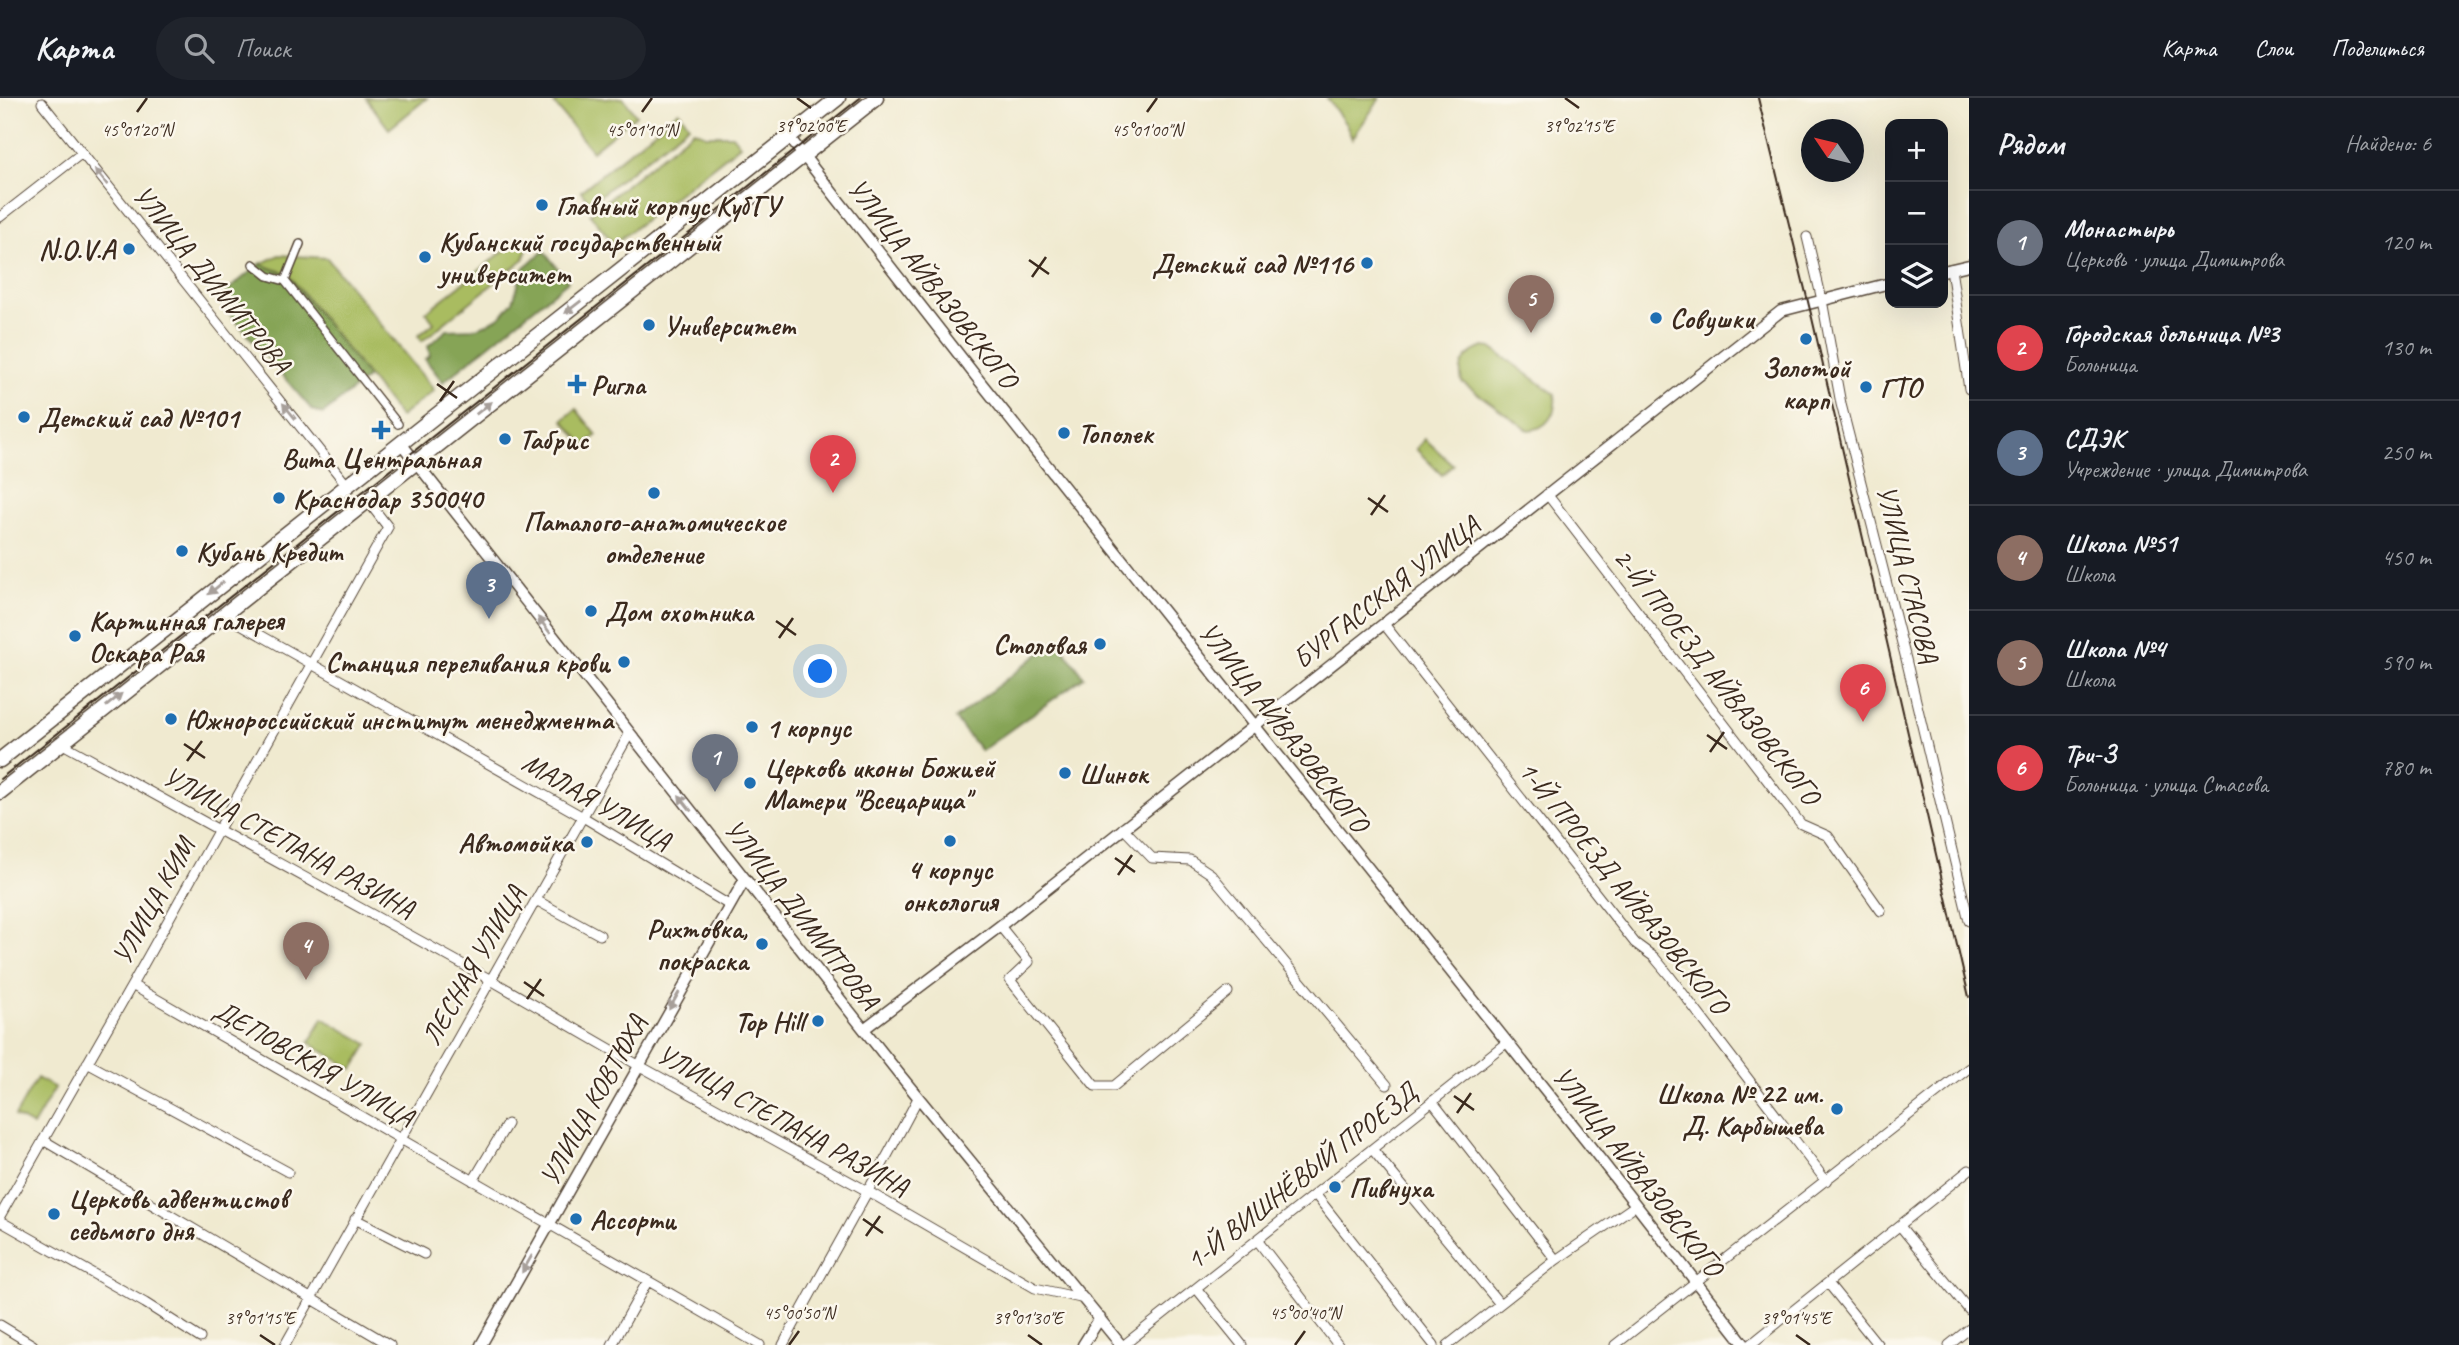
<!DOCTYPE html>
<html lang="ru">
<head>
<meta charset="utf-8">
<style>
  :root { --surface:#171b24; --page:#20242c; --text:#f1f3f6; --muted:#9ea1a6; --line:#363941; --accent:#0b8043 }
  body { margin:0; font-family:Caveat,sans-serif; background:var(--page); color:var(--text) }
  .controls { position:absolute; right:21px; top:21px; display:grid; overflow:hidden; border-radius:14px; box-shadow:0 7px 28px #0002 }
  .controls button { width:63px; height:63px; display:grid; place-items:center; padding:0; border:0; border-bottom:2px solid var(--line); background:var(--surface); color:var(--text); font:35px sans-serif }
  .compass { position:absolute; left:1801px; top:21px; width:63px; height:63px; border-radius:50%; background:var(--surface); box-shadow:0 7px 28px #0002; rotate:305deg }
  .you { position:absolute; left:821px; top:574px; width:24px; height:24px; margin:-18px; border:5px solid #fff; border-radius:50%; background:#1a73e8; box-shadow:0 0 0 10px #1a73e833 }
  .badge { display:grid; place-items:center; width:46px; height:46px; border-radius:50%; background:var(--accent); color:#fff; font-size:23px; font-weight:700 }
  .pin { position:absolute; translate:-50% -58px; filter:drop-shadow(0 2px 4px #0008) }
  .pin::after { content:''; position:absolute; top:37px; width:24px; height:21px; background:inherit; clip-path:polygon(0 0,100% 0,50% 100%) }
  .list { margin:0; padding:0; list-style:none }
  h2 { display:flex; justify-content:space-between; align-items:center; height:91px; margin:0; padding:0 28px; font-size:30px }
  h2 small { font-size:23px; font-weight:400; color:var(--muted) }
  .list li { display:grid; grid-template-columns:46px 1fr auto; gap:21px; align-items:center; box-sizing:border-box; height:105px; padding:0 28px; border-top:2px solid var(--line) }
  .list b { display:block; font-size:26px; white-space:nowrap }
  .list p { margin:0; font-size:23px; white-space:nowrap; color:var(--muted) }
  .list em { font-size:23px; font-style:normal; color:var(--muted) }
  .icon { flex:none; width:38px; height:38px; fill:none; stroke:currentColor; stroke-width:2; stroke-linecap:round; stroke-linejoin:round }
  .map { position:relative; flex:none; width:1969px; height:1247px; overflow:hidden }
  header { display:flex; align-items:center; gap:42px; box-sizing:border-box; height:98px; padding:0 35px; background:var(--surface); border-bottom:2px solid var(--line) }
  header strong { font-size:33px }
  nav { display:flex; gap:38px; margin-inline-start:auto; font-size:24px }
  .search { width:490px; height:63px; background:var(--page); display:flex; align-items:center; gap:18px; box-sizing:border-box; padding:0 24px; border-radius:38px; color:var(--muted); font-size:26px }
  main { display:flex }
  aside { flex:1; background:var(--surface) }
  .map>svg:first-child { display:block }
  .green { fill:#a9bc60; stroke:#72733f; stroke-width:2 }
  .forest { fill:#86a456; stroke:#60673a; stroke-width:2 }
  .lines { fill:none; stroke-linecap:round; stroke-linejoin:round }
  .pedestrian-casing { stroke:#564739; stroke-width:10 }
  .minor-casing { stroke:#564739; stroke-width:11 }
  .tertiary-casing { stroke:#564739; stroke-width:13 }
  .primary-casing { stroke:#564739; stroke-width:17 }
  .pedestrian { stroke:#fff; stroke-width:7 }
  .minor { stroke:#fff; stroke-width:9 }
  .tertiary { stroke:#fff; stroke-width:10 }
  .primary { stroke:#fff; stroke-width:14 }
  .tram { stroke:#3b2a1e; stroke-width:2 }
  .oneway { fill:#a79f9a }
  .ticks { fill:none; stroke:#3b2a1e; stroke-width:2.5 }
  .poi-dot { fill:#1f6fb2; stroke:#fbf7ec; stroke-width:2.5 }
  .labels { text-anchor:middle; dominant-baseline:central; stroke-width:5; stroke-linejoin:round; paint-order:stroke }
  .poi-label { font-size:28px; font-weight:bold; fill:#3b2a1e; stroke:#fbf7ec; text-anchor:start }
  .street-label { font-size:28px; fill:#3b2a1e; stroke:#fbf7ec }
  .ticks-label { font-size:18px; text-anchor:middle; fill:#3b2a1e; stroke:#fbf7ec; stroke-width:5; stroke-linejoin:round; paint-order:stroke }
</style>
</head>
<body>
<header>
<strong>Карта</strong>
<div class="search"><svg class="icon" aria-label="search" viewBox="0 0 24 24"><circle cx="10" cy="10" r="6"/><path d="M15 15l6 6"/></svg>Поиск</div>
<nav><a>Карта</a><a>Слои</a><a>Поделиться</a></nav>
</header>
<main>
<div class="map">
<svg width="1969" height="1247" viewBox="0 0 1969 1247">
  <rect width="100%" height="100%" fill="#fbf7ec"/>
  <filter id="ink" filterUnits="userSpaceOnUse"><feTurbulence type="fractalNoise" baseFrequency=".0143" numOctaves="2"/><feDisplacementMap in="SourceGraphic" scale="14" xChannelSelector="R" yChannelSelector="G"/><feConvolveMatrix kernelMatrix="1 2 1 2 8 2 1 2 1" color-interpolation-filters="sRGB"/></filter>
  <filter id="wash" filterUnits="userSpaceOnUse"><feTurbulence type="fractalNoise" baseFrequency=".00686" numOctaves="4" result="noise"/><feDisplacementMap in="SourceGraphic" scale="28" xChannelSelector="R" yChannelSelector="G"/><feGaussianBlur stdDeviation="1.57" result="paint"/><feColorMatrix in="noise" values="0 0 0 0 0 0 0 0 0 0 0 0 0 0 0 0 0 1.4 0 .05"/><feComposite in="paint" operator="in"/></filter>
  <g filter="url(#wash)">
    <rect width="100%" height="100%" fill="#f0ead0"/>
    <path class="green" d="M366 0H427L389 31Z
      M562 0H623L636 17 592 53 554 6Z
      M1327 0H1380L1352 41 1347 28Z
      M679 13 689 27 590 105 581 93Z
      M694 32 706 37H732L740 47 614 146 590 116Z
      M519 141 527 151 524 161 422 243 418 238 434 225 426 214Z
      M279 157 327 160 434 292 400 319 288 176 260 166Z
      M1484 249 1491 250 1555 296C1557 315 1548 331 1528 332L1462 284C1457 265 1467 255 1484 249Z
      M576 311 597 337 584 347 563 322Z
      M1425 341 1453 367 1442 377 1416 351Z
      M323 920 368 946 353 971 309 945Z
      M37 980 55 990 33 1028 15 1018Z"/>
    <path class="forest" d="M544 153 568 183 443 284 425 261 430 258 428 248 447 232 473 231 487 226 501 218 513 203 524 169Z
      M260 166 287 176 368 279 323 316 312 312 217 201Z
      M1057 542 1084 579 981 653 955 621Z"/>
  </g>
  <g filter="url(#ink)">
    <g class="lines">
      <defs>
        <path id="pedestrian" d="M300 146 285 183 398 326
          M253 166 268 178 285 183"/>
        <path id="minor" d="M42 5 346 386
          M0 119 82 55
          M1807 139 1822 202 1841 306 1906 561 1969 823
          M1951 171 1969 291
          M1547 396 1801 726 1828 738 1881 813
          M223 516 583 719 729 807
          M1384 526 1635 845 1654 859 1669 877 1826 1083
          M61 645 491 882 638 967 869 1094 1035 1190 1085 1201
          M1123 730 1152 760 1190 762 1211 776 1387 987
          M536 802 600 837
          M1000 828 1029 864 1010 882 1095 988H1114L1228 894
          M132 887 760 1247
          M87 965 288 1074
          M1432 1003 1556 1162
          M43 1042 390 1247
          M1372 1051 1500 1206
          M473 1083 507 1026
          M1315 1096 1434 1247
          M0 1118 132 887 388 429 367 402
          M355 1121 424 1156
          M0 1123 145 1205 200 1240
          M1900 1128 1969 1212
          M1257 1142 1338 1247
          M1828 1185 1878 1247
          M1196 1190 1242 1247
          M0 1227 33 1247
          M285 1247 630 635
          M612 1247 647 1184
          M783 1247C827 1164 875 1083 918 1000
          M1124 1247 1506 945
          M1448 1247 1556 1162 1636 1107
          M1615 1247 1969 970
          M1750 1247 1969 1072
          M1949 1247 1969 1231"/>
        <path id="tertiary" d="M789 39 978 281 1590 1048 1745 1247
          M1943 173 1969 167
          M400 344 900 977 1121 1247
          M864 931 1000 828 1781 213 1890 185
          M481 1247 745 781
          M1083 1247 1100 1220"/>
        <path id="primary" d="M0 662 838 0
          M0 694 876 0"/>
      </defs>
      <use href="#pedestrian" class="pedestrian-casing"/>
      <use href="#minor" class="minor-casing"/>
      <use href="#tertiary" class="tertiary-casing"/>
      <use href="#primary" class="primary-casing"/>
      <use href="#pedestrian" class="pedestrian"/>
      <use href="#minor" class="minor"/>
      <use href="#tertiary" class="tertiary"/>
      <use href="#primary" class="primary"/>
      <path class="tram" d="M1758 0 1812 220 1969 899
        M0 681 860 0"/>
    </g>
    <defs><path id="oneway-solid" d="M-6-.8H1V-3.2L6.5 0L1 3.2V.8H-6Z" transform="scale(1.75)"/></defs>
    <g class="oneway">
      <use href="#oneway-solid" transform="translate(101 79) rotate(-129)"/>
      <use href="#oneway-solid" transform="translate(573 209) rotate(142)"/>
      <use href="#oneway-solid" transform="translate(484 310) rotate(-38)"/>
      <use href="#oneway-solid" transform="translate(289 313) rotate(-129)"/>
      <use href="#oneway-solid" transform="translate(216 490) rotate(141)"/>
      <use href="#oneway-solid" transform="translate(544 527) rotate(-128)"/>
      <use href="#oneway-solid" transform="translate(114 602) rotate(-39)"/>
      <use href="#oneway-solid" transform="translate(685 705) rotate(-128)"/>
      <use href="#oneway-solid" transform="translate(674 903) rotate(120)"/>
      <use href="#oneway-solid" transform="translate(527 1166) rotate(120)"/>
    </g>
  </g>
  <path class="ticks" d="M797 0 811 10M1565 0 1579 10M137 14 147 0M642 14 652 0M1147 14 1157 0M1029 162 1049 176M1032 179 1046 159M437 286 457 300M440 303 454 283M1368 400 1388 414M1371 417 1385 397M776 523 796 537M779 540 793 520M1707 637 1727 651M184 646 205 660M1710 654 1724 634M187 663 202 643M1115 760 1135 774M1118 777 1132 757M524 884 544 898M527 901 541 881M1454 998 1474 1012M1457 1015 1471 995M863 1121 883 1135M866 1138 880 1118M260 1237 275 1247M1028 1237 1042 1247M1796 1237 1810 1247M789 1247 799 1233M1295 1247 1305 1233"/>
  <g class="poi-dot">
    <circle cx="542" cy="107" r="7"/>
    <circle cx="129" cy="151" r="7"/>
    <circle cx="425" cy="159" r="7"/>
    <circle cx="1367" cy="165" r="7"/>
    <circle cx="1656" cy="220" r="7"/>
    <circle cx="649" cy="227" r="7"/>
    <circle cx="1806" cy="241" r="7"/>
    <path d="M573.5 275.5h7v7h7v7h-7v7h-7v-7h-7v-7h7z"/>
    <circle cx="1866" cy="289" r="7"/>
    <circle cx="24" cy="319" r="7"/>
    <path d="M377.5 321.5h7v7h7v7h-7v7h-7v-7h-7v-7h7z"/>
    <circle cx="1064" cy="335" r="7"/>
    <circle cx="505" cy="341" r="7"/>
    <circle cx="654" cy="395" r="7"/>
    <circle cx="279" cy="400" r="7"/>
    <circle cx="182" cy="453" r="7"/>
    <circle cx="591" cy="513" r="7"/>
    <circle cx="75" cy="538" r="7"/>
    <circle cx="1100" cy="546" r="7"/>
    <circle cx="624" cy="564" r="7"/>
    <circle cx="171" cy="621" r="7"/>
    <circle cx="752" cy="629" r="7"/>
    <circle cx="1065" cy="675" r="7"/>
    <circle cx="750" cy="685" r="7"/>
    <circle cx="950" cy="743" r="7"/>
    <circle cx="587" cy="744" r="7"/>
    <circle cx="762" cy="846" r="7"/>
    <circle cx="818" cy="923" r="7"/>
    <circle cx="1837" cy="1011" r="7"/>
    <circle cx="1335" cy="1089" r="7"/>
    <circle cx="54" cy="1116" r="7"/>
    <circle cx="576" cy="1121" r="7"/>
  </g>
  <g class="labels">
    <g class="poi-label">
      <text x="556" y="107">Главный корпус КубГУ</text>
      <text x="439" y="143">Кубанский государственный<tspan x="439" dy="32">университет</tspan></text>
      <text x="115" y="151" text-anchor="end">N.O.V.A</text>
      <text x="1353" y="165" text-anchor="end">Детский сад №116</text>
      <text x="1670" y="220">Совушки</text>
      <text x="663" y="227">Университет</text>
      <text x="1806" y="269" text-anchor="middle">Золотой<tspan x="1806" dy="32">карп</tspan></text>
      <text x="591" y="286">Ригла</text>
      <text x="1880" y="289">ГТО</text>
      <text x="38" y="319">Детский сад №101</text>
      <text x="1078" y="335">Тополек</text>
      <text x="519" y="341">Табрис</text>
      <text x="381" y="360" text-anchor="middle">Вита Центральная</text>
      <text x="293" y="400">Краснодар 350040</text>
      <text x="654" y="423" text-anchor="middle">Паталого-анатомическое<tspan x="654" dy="32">отделение</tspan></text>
      <text x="196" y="453">Кубань Кредит</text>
      <text x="605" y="513">Дом охотника</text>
      <text x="89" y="522">Картинная галерея<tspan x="89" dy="32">Оскара Рая</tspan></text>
      <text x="1086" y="546" text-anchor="end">Столовая</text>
      <text x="610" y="564" text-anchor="end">Станция переливания крови</text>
      <text x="185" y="621">Южнороссийский институт менеджмента</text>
      <text x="766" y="629">1 корпус</text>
      <text x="764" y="669">Церковь иконы Божией<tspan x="764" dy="32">Матери "Всецарица"</tspan></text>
      <text x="1079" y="675">Шинок</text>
      <text x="573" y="744" text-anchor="end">Автомойка</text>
      <text x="950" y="771" text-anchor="middle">4 корпус<tspan x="950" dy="32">онкология</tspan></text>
      <text x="748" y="830" text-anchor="end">Рихтовка,<tspan x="748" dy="32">покраска</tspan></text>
      <text x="804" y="923" text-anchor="end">Top Hill</text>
      <text x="1823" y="995" text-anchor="end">Школа № 22 им.<tspan x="1823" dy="32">Д. Карбышева</tspan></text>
      <text x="1349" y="1089">Пивнуха</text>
      <text x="68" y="1100">Церковь адвентистов<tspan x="68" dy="32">седьмого дня</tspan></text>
      <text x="590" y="1121">Ассорти</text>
    </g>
    <g class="street-label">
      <text transform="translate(212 181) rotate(51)">УЛИЦА ДИМИТРОВА</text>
      <text transform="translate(933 185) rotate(52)">УЛИЦА АЙВАЗОВСКОГО</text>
      <text transform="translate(1908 476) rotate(76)">УЛИЦА СТАСОВА</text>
      <text transform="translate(1386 494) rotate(-38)">БУРГАССКАЯ УЛИЦА</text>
      <text transform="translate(1717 578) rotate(52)">2-Й ПРОЕЗД АЙВАЗОВСКОГО</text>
      <text transform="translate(1284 629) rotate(52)">УЛИЦА АЙВАЗОВСКОГО</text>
      <text transform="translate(597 703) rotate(30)">МАЛАЯ УЛИЦА</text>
      <text transform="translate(289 744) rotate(29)">УЛИЦА СТЕПАНА РАЗИНА</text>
      <text transform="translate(1624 789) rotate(51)">1-Й ПРОЕЗД АЙВАЗОВСКОГО</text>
      <text transform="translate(153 803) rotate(-61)">УЛИЦА КИМ</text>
      <text transform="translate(802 816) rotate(52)">УЛИЦА ДИМИТРОВА</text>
      <text transform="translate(473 867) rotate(-60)">ЛЕСНАЯ УЛИЦА</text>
      <text transform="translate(314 965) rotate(30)">ДЕПОВСКАЯ УЛИЦА</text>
      <text transform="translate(593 1002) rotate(-61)">УЛИЦА КОВТЮХА</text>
      <text transform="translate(783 1022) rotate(29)">УЛИЦА СТЕПАНА РАЗИНА</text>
      <text transform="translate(1638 1073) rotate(52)">УЛИЦА АЙВАЗОВСКОГО</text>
      <text transform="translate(1301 1078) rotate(-38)">1-Й ВИШНЁВЫЙ ПРОЕЗД</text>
    </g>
  </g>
  <g class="ticks-label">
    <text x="1579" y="34">39°02'15"E</text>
    <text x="811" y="34">39°02'00"E</text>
    <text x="137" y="38">45°01'20"N</text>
    <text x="642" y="38">45°01'10"N</text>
    <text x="1147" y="38">45°01'00"N</text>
    <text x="799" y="1221">45°00'50"N</text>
    <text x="1305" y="1221">45°00'40"N</text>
    <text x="260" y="1226">39°01'15"E</text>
    <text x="1028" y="1226">39°01'30"E</text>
    <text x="1796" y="1226">39°01'45"E</text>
  </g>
</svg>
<div class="controls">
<button>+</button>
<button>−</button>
<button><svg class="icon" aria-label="layers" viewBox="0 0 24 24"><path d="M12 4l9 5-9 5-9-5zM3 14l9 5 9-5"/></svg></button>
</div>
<svg class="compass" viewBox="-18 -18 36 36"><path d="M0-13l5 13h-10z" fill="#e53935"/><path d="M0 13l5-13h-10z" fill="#9ea1a6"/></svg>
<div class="you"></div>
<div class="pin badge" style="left:715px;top:694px;background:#6b7280">1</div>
<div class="pin badge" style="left:833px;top:395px;background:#e0444e">2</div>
<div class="pin badge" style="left:489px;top:521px;background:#5c6f8a">3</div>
<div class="pin badge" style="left:306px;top:882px;background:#8d6e63">4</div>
<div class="pin badge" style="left:1531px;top:235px;background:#8d6e63">5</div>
<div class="pin badge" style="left:1863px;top:624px;background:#e0444e">6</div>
</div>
<aside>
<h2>Рядом<small>Найдено: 6</small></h2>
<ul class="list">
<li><span class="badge" style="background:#6b7280">1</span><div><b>Монастырь</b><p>Церковь · улица Димитрова</p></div><em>120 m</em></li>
<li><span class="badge" style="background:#e0444e">2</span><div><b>Городская больница №3</b><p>Больница</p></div><em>130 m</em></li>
<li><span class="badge" style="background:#5c6f8a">3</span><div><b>СДЭК</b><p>Учреждение · улица Димитрова</p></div><em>250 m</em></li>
<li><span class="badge" style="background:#8d6e63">4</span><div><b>Школа №51</b><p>Школа</p></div><em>450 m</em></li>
<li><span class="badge" style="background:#8d6e63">5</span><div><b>Школа №4</b><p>Школа</p></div><em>590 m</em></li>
<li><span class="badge" style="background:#e0444e">6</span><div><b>Три-З</b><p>Больница · улица Стасова</p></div><em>780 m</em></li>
</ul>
</aside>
</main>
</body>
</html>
